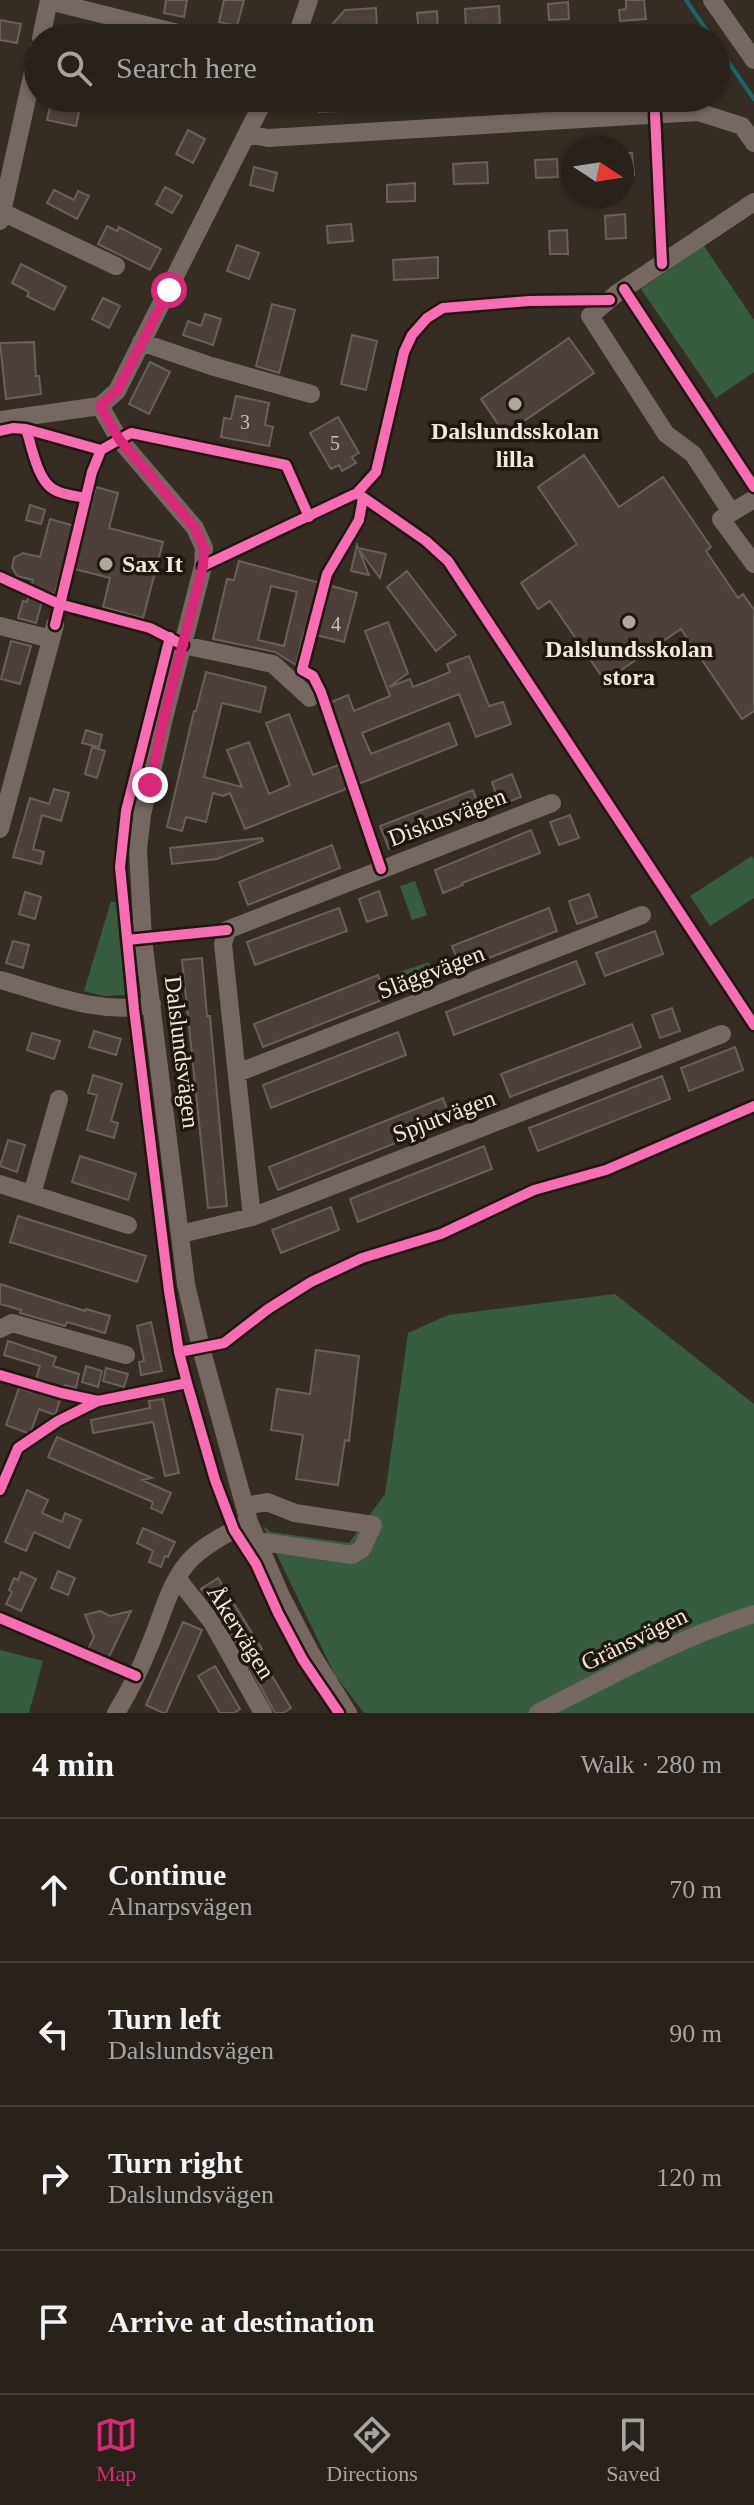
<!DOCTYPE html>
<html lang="en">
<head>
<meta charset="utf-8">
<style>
  :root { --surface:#28221b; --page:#342f28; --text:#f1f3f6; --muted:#a5a4a3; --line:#443f3a; --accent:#db2777 }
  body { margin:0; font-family:Georgia,serif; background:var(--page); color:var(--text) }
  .compass { position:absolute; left:562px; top:136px; width:72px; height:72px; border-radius:50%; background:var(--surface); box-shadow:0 2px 6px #0004; rotate:102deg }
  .stop { position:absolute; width:24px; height:24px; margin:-18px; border:6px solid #db2777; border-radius:50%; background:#fff }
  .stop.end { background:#db2777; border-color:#fff; box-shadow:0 2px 8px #0008 }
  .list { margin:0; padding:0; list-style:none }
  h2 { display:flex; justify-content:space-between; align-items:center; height:104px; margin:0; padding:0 32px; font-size:34px }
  h2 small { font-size:26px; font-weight:400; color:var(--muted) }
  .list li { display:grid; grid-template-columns:52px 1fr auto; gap:24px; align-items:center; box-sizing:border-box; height:144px; padding:0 32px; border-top:2px solid var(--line) }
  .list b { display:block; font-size:30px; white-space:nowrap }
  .list p { margin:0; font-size:26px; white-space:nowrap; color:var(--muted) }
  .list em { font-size:26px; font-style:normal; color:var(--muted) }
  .icon { flex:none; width:44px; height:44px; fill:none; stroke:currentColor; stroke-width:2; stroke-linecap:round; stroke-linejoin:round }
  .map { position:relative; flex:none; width:754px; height:1713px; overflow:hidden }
  .search { position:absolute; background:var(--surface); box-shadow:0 2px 6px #0004; left:24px; right:24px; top:24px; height:88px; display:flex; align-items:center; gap:20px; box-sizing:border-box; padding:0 28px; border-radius:44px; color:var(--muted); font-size:30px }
  .sheet { height:680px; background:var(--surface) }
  nav { display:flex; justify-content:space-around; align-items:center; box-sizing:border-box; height:112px; border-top:2px solid var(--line); background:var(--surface); font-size:22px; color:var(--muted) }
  nav a { display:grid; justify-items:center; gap:4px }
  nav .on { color:var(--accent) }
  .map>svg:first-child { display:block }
  .green { fill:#375c40 }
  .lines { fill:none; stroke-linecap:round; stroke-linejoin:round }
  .stream { stroke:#1c6469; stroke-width:4 }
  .building { fill:#4d403b; stroke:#69605a; stroke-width:2; fill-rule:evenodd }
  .minor { stroke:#756761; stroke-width:18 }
  .cycleway-casing { stroke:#1f1810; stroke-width:15 }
  .cycleway { stroke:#f96db3; stroke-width:10 }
  .route { stroke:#db2777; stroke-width:10 }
  .poi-dot { fill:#b0a79c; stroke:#1f1810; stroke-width:3 }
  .labels { text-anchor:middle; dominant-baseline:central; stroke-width:7; stroke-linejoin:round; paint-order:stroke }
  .number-label { font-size:20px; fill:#c9beb4 }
  .poi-label { font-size:24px; font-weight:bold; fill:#f2e8dc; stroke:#1f1810 }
  .street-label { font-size:24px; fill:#f2e8dc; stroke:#1f1810 }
</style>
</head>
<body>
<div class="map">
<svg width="754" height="1713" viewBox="0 0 754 1713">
  <rect width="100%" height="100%" fill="#352d24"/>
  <path class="green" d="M704 246 754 320V372L716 398 641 289Z
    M752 856 754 859V898L710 926 690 896Z
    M415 881 427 915 412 920 400 886Z
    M111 901 117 903 125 995 104 996 84 991Z
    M429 962 436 983 404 995 397 973Z
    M615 1294 754 1404V1713H364L335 1675 263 1526 271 1532 349 1543 385 1494 408 1333 448 1315Z
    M0 1650 43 1661 29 1713H0Z"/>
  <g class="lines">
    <path class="stream" d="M686 0 712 38
      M716 44 754 99"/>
  </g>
  <path class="building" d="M166 0H187L184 17 164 13Z
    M224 0H244L237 26 219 22Z
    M626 0H644L646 19 620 21 619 10 626 9Z
    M568 2 569 19 549 20 548 4Z
    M499 6 500 24 482 26 483 29 466 30 465 9Z
    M376 8 377 28 352 30 345 38H320L345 10Z
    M437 11 438 32 419 33 417 13Z
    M0 20 21 24 17 43 0 40Z
    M62 98H82L76 126 47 120 50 107 59 109Z
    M318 98H338L339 111 319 112Z
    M188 130 205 139 193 163 176 154Z
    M622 153H632L634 175 622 176Z
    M557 159 558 177 536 178 535 160Z
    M487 162 488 183 454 184 453 164Z
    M254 167 277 173 273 191 250 185Z
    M415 183V201L387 202V185Z
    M165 187 182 196 172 213 156 204Z
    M54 190 74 200 78 191 89 196 77 219 47 203Z
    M625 214 626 238 606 239 605 216Z
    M351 224 353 241 328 243 327 226Z
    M107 226 117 231 119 227 161 249 150 270 98 244Z
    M567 230 568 254H550L549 231Z
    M237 245 259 253 249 279 227 271Z
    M438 257V278L394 280 393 260Z
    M21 264 66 287 54 310 27 296 29 292 12 283Z
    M103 298 120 306 109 328 92 319Z
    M272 304 295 310 279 373 256 366Z
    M205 314 221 319 213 345 183 335 188 321 201 326Z
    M352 335 377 341 366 390 341 384Z
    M569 338 594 373 505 434 481 399Z
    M34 342 36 376H39L41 394 6 399 0 343Z
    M150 362 170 372 149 414 129 404Z
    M236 396 269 403 265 425 273 427 269 446 221 437 224 418 231 419Z
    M338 417 359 453 352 457 356 463 342 471 339 465 331 469 310 433Z
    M584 455 619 507 663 477 711 547 706 551 738 598 743 594 754 610V711L742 719 681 629 605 681 550 601 538 609 521 583 577 544 538 487Z
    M96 487 118 493 109 528 163 542 143 618 103 607 110 578 63 566 55 594 45 591 36 623 18 618 23 601 27 602 33 580 17 576 12 567 14 558 23 553 40 557 50 519 85 529Z
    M30 505 45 510 41 524 26 520Z
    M357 545 358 548 386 554 380 578 359 550 369 575 351 571Z
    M239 561 357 593 344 642 304 632 296 665 275 652 213 639 227 579 234 580ZM271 586 297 592 284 646 258 640Z
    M407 571 456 635 436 651 387 587Z
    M388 622 408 673 389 687 410 679 413 687 426 682 450 672 447 664 469 656 489 706 503 702 511 724 476 737 459 694 362 733 371 754 449 723 457 745 245 829 230 793 223 796 213 793 206 822 186 817 182 831 167 827 194 711H196L206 672 266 687 260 712 222 703 204 777 242 787 227 750 249 742 269 794 290 785 266 723 289 714 313 775 351 760 329 703 348 695 354 711 390 696 365 631Z
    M11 641 31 646 20 684 1 679Z
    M86 730 102 735 99 747 82 743Z
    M92 747 105 751 97 778 85 774Z
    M512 774 521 797 500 805 492 782Z
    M54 789 69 793 61 821 42 815 33 849 44 852 41 864 13 857 30 798 49 804Z
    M473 790 481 813 389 849 380 826Z
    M570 815 579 838 559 845 550 822Z
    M531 830 540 853 462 883 463 885 443 893 435 870Z
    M262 838 263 841 217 859 172 864 170 848Z
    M332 845 340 868 248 905 239 882Z
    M379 891 387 915 367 922 359 899Z
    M25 892 41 897 35 919 19 914Z
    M589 894 597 917 577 924 569 901Z
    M339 908 347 931 255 965 247 942Z
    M549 908 557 931 461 969 452 946Z
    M655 931 663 954 605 976 596 953Z
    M13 941 29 945 23 968 6 963Z
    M202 958 207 1016H210L227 1206 208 1208 182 960Z
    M576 961 585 984 454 1035 446 1012Z
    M378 975 387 998 263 1047 254 1024Z
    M672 1008 680 1031 660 1038 652 1015Z
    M632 1024 641 1047 510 1097 501 1074Z
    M94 1031 121 1039 116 1055 89 1047Z
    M398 1032 406 1055 271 1108 263 1085Z
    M32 1033 60 1041 54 1059 27 1050Z
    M735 1047 743 1070 689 1091 681 1068Z
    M93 1075 122 1084 111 1121 118 1123 114 1138 87 1130 97 1095 88 1093Z
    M662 1076 670 1099 538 1151 529 1128Z
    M443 1098 451 1121 278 1190 269 1167Z
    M8 1140 25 1145 17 1172 0 1166Z
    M484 1146 492 1169 358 1222 350 1199Z
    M80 1156 136 1174 128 1200 72 1182Z
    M331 1207 339 1230 281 1253 272 1230Z
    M18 1216 146 1256 137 1282 10 1242Z
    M0 1284 85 1311 86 1309 110 1316 105 1333 67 1322 65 1326 20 1313 21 1310 0 1304Z
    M151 1322 162 1371 141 1375 139 1362 144 1361 137 1326Z
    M8 1341 56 1357 53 1366 79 1374 76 1388 65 1385 55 1415 39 1409 30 1434 6 1425 19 1388 32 1392 40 1366 4 1355Z
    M316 1350 359 1356 349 1441 345 1440 338 1485 296 1479 303 1435 271 1430 277 1389 310 1394Z
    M86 1366 102 1371 98 1387 82 1382Z
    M106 1368 128 1374 124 1387 103 1381Z
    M163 1399 179 1473 165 1476 153 1422 93 1433 91 1420 150 1408 149 1401Z
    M57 1437 152 1478 142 1480 171 1493 162 1513 151 1508 153 1502 48 1457Z
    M27 1490 48 1500 42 1513 62 1522 65 1513 81 1520 69 1548 34 1532 26 1551 5 1542Z
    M143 1528 175 1542 168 1557 165 1556 161 1567 149 1562 153 1551 137 1543Z
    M58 1571 75 1578 68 1595 51 1588Z
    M21 1572 36 1579 21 1611 6 1604 12 1592 9 1590 14 1578 18 1580Z
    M218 1578 262 1649 258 1652 291 1708 283 1713H275L222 1616 201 1589Z
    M100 1611 110 1616 131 1611 108 1659 88 1649 94 1637 85 1615Z
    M183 1622 202 1630 166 1713H163L146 1705Z
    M215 1666 240 1709 234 1713H220L198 1676Z"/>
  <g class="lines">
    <path class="minor" d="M712 0 754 60
      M49 1 198 38
      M41 38 49 0
      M296 38 309 0
      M247 134 268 138 698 112 742 126 754 143
      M2 212 116 266
      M0 221 38 49
      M141 342 211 366 311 394
      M100 406 119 439 195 528 204 548 203 566 164 718 142 815 138 849 143 939 186 1284 201 1348 249 1522 281 1596 310 1652 348 1713
      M0 420 100 406 117 391 265 98
      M754 499 721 519 754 564
      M731 512 693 454 666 434 590 316 616 294 754 202
      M0 626 51 639
      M183 645 273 664 310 698
      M0 829 55 625
      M0 980C48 993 102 1017 152 1004
      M237 1073 642 915
      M0 1184 128 1225
      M32 1194 59 1099
      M252 1217 223 944 227 930 552 803
      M181 1234 252 1217 722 1034
      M0 1329 12 1323 126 1355
      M245 1506 267 1502 295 1513 373 1525 362 1549 352 1555 256 1541
      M177 1578 212 1622 263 1713
      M116 1713C129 1692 140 1670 149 1647 162 1618 169 1581 192 1558 207 1543 230 1532 249 1522
      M538 1713C608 1677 678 1638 754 1614"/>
    <defs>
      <path id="cycleway" d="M655 114 662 264
        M624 289 754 487
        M26 429C32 447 37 479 53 489 62 495 75 496 86 498
        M0 431 13 428 26 429 101 450
        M357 493 376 472 404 352 412 335 427 318 443 308 529 301 610 300
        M363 498 359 520 327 574 302 670 313 676 321 692 381 869
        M203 566 357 493 426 541 448 561 754 1025
        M0 577 59 604 150 628 183 645
        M55 625 92 472 101 450 131 433 286 465 309 517
        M170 637 126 811 120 867 134 1009 169 1291 179 1352 187 1383 215 1480 234 1530 256 1564 278 1613 303 1660 339 1713
        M127 940 227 930
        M179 1352 224 1343 268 1309 311 1282 362 1258 441 1234 534 1190 606 1170 754 1106
        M0 1375 61 1393 98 1401
        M0 1490 18 1448 58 1421 98 1401 187 1383
        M0 1618 136 1676"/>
    </defs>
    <use href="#cycleway" class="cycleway-casing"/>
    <use href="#cycleway" class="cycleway"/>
  </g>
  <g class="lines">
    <path class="route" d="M150 785 164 718 203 566 204 548 195 528 119 439 100 406 117 391 169 290"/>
  </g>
  <g class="poi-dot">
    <circle cx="515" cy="404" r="8"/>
    <circle cx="106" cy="564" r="8"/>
    <circle cx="629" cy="622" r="8"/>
  </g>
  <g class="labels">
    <g class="number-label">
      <text x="245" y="422">3</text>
      <text x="335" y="443">5</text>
      <text x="336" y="624">4</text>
    </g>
    <g class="poi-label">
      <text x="515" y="431">Dalslundsskolan<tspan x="515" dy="28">lilla</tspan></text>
      <text x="122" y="564" text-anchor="start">Sax It</text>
      <text x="629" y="649">Dalslundsskolan<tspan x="629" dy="28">stora</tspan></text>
    </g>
    <g class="street-label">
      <text transform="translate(447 817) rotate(-21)">Diskusvägen</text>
      <text transform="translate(431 972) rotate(-21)">Släggvägen</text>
      <text transform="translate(182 1052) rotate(83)">Dalslundsvägen</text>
      <text transform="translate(444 1116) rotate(-21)">Spjutvägen</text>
      <text transform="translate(241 1632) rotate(58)">Åkervägen</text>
      <text transform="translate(634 1639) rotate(-26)">Gränsvägen</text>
    </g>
  </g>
</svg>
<svg class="compass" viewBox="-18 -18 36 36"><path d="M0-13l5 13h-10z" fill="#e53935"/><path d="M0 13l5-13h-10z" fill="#a5a4a3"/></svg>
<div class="stop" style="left:169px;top:290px"></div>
<div class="stop end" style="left:150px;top:785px"></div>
<div class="search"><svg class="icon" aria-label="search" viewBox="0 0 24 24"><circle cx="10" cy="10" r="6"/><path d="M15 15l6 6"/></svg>Search here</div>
</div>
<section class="sheet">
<h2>4 min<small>Walk · 280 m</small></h2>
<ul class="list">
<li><svg class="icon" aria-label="ahead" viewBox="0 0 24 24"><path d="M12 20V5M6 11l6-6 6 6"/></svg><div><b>Continue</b><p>Alnarpsvägen</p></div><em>70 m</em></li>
<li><svg class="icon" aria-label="left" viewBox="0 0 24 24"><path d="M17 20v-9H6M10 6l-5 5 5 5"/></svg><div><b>Turn left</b><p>Dalslundsvägen</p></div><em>90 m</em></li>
<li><svg class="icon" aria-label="right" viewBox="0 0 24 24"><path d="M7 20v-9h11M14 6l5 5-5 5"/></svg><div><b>Turn right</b><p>Dalslundsvägen</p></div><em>120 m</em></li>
<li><svg class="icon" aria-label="arrive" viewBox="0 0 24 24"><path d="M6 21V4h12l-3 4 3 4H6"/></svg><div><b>Arrive at destination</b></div></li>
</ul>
</section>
<nav>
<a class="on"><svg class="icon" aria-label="map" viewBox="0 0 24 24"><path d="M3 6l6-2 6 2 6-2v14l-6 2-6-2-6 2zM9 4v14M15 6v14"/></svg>Map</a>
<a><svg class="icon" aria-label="directions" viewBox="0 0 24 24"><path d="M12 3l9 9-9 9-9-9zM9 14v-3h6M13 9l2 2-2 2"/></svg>Directions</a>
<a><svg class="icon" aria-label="saved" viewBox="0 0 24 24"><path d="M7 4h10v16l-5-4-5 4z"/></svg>Saved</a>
</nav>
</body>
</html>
